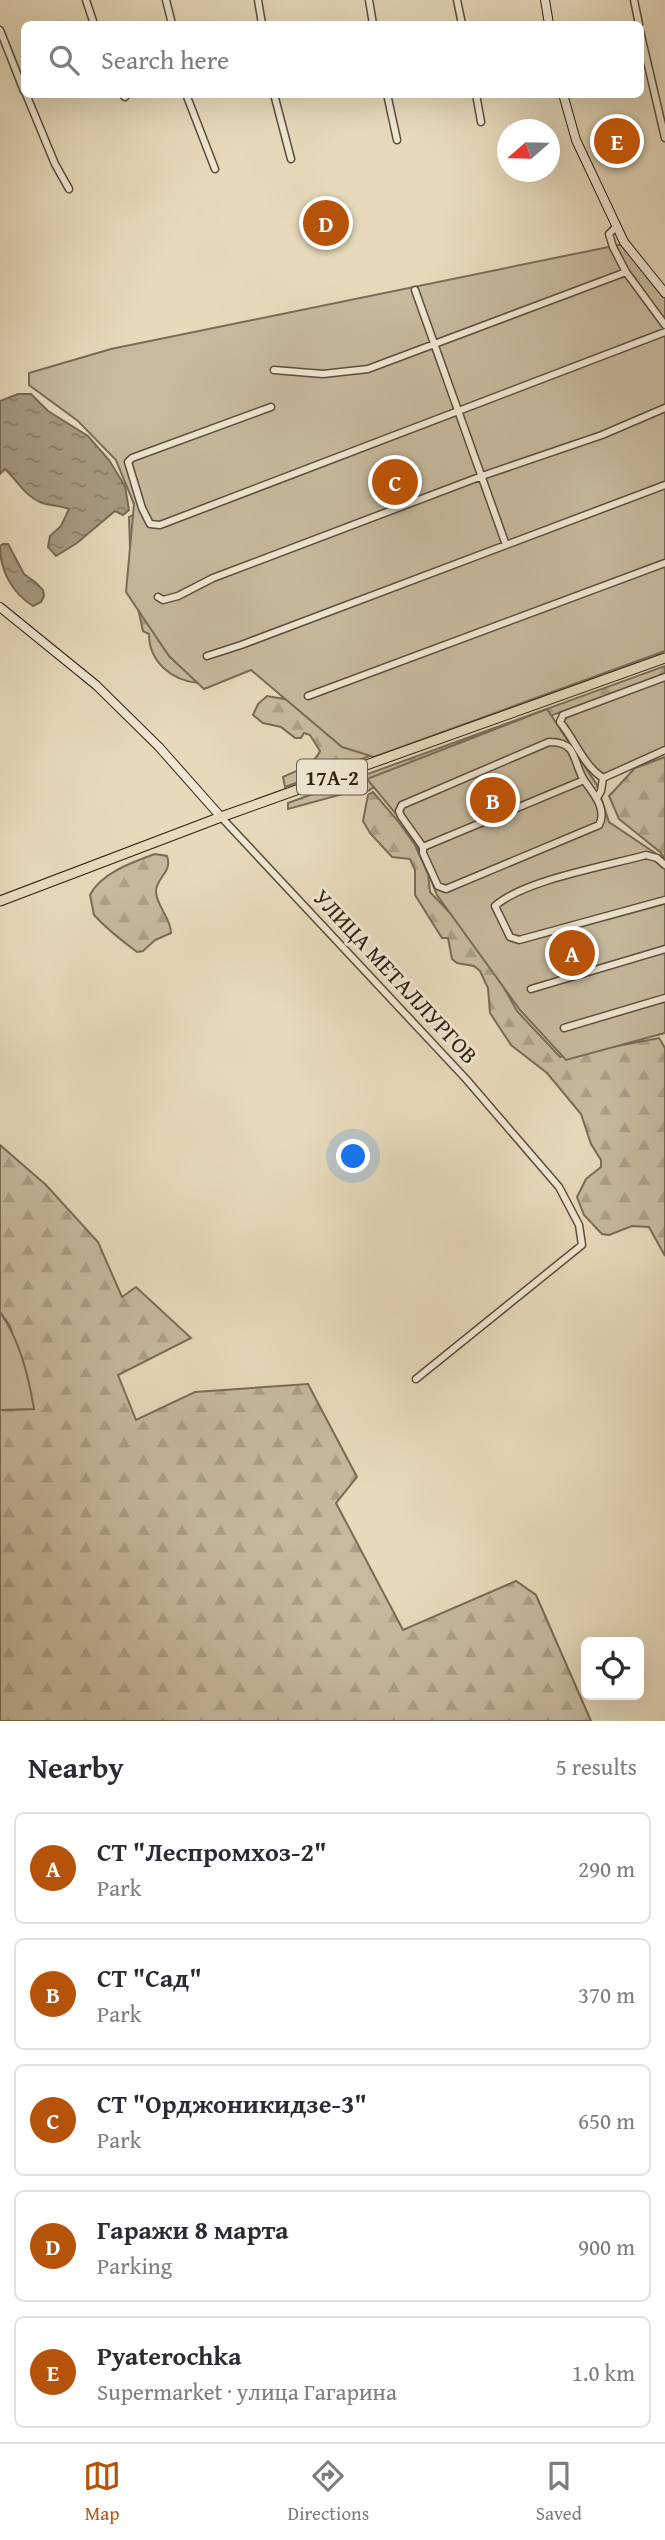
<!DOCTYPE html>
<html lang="en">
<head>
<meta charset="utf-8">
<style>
  :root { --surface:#fff; --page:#f7f7f7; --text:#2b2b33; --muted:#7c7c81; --line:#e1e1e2; --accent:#b45309 }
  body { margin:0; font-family:"Gentium Book Plus",serif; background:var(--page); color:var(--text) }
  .controls { position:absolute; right:21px; bottom:21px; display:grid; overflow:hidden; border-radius:10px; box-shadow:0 7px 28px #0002 }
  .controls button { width:63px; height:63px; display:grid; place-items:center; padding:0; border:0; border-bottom:2px solid var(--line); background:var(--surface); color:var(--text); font:35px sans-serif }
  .compass { position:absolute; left:497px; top:119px; width:63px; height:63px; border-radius:50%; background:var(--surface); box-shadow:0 7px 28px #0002; rotate:250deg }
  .you { position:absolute; left:354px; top:1157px; width:24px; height:24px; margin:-18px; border:5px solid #fff; border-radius:50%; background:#1a73e8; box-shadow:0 0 0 10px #1a73e833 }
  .badge { display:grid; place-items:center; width:46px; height:46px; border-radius:50%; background:var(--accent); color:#fff; font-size:23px; font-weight:700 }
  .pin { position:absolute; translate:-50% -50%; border:4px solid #fff; box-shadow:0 2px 7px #0006 }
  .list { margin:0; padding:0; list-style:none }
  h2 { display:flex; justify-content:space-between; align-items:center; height:91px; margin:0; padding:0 28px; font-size:30px }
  h2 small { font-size:23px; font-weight:400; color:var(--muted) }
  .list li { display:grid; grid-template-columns:46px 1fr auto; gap:21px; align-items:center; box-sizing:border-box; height:112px; margin:0 14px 14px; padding:0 14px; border:2px solid var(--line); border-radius:10px }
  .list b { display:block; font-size:26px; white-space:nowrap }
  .list p { margin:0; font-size:23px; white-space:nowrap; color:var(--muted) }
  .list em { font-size:23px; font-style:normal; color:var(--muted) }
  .icon { flex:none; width:38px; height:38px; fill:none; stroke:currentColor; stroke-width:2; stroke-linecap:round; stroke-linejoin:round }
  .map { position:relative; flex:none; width:665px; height:1721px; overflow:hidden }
  .search { position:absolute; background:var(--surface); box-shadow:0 7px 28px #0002; left:21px; right:21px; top:21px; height:77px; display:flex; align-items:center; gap:18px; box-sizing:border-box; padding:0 24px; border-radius:10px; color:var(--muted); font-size:26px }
  .sheet { height:721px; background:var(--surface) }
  nav { display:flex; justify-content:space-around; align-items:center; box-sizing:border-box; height:98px; border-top:2px solid var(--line); background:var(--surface); font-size:19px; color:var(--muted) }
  nav a { display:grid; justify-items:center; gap:4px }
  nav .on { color:var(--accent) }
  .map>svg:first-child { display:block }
  .forest { fill:url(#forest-firs); stroke:#786c58; stroke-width:2 }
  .garden { fill:#c6ba9e; stroke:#786c58; stroke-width:2 }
  .water { fill:url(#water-ripples); stroke:#756954; stroke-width:2 }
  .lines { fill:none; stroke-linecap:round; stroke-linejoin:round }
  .street-casing { stroke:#5a4e3c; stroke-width:9 }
  .secondary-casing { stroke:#2b1f11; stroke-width:10 }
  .primary-casing { stroke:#2b1f11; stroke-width:11 }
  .street { stroke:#efe7d3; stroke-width:6 }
  .secondary { stroke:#efe7d3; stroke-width:8 }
  .primary { stroke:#e6dabb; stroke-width:9 }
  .labels { text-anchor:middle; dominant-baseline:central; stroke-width:6; stroke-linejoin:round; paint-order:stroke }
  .shield { fill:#efe7d3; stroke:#665b4b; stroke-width:2 }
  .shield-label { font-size:21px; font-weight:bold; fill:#2b1f11 }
  .street-label { font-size:23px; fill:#2b1f11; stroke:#efe7d3 }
</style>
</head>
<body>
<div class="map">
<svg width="665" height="1721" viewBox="0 0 665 1721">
  <defs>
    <pattern id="forest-firs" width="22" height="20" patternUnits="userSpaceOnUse" patternTransform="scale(1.75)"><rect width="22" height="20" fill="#c6ba9e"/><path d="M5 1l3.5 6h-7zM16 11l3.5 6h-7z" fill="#aa9f87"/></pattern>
    <pattern id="water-ripples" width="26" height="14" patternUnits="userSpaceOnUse" patternTransform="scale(1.75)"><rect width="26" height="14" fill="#a69a81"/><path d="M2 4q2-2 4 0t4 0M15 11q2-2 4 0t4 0" fill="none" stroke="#877d68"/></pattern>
  </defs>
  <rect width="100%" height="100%" fill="#e6dabb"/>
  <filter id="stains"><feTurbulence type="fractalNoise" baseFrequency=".00286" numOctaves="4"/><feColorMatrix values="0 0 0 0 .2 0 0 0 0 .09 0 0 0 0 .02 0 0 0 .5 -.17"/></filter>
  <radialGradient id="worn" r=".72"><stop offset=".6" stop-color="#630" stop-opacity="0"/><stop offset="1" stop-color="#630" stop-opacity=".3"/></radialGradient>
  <path class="forest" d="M137 513 199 683C172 681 149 662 149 634L143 631 131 577 129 517Z
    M665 648 285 787 283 777C296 771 314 765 320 751L310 735 304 733 301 738H295L281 727 263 723 253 715 258 704 267 696 284 699 273 685Z
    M665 666V675L479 741 381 783 366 792 361 789 288 809V803Z
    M665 757V859L660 852 619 819 609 796 635 768Z
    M373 792 398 821 415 845 428 874 430 892 453 916 499 979 517 1011 560 1057 659 1038 665 1048V1256L649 1227 632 1226 609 1235 602 1234 584 1215 577 1197 586 1179 601 1167V1160L591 1144 581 1114 547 1073 511 1045 490 1013 488 988 480 971 474 966 457 963 452 959 448 938H442L415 895V870L410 859 392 857 370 833 363 821 368 795Z
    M155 854 167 856C173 872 156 877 156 892 157 907 171 918 171 933L155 940 143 951 137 952C122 941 106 928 94 915L90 895C101 873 133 862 155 854Z
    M0 1145 46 1185 98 1242 122 1297 136 1287 191 1338 118 1375 136 1420 195 1392 308 1384 357 1477 336 1503 403 1630 516 1581 536 1595 591 1721H0V1410L34 1409 10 1326 0 1312Z"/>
  <path class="garden" d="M623 244 665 296V651L374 757 342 747 251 670 204 689 169 656 126 592 134 504 116 460 78 421 29 385V373L111 349Z
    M665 680V748L604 774 597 771 563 722 567 717Z
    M547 709 597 785 609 822 658 855 665 864V1033L566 1060 520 1010 437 895 418 848 396 814 367 779Z
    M0 1312C20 1341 28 1374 34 1409L0 1410Z"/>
  <path class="water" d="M18 394H31L48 411 88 436 109 460 125 486 129 510 123 515 115 511 77 543 56 556 48 547 50 536 61 526 69 509C59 505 49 506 40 502 25 496 16 479 5 469L0 474V401Z
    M3 544H8L24 574 35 582 43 590 44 596 41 602 33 606C12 593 0 570 0 546Z"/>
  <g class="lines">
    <defs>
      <path id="street" d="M86 0 94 24
        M166 0 172 24
        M258 0 262 24
        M369 0 373 24
        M457 0 462 24
        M634 0 639 24
        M0 30 24 91
        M640 31 665 138
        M26 94 55 164 69 189
        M122 94 125 97
        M186 94 215 169
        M274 94 291 159
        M387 94 397 140
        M476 94 481 122
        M617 226 609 234 613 247 626 272
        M415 290 506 545
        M274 370 323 374 368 369 626 272 665 325
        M271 407 132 458 128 462 142 508 150 524 160 525 665 332
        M158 597 163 600 178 596 213 578 482 476 602 435 665 408
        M207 656 241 645 665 485
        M665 677 563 715 560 722C575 740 583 765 603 778L665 750
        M308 696 665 563
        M597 798 601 791 603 778
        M221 817 466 1079 559 1187 579 1225 582 1245 416 1379
        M423 847 401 816 399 811 402 805 549 742C556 742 565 743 570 749 576 757 578 771 584 780 592 792 608 809 599 825L446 889 438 886 423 853V847L584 780
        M665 865 657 858 646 855C606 866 524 880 495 906L510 937 519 940 665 900
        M531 989 665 949
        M564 1028 665 998"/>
      <path id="secondary" d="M545 0 549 24
        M563 94 576 140 624 242 665 293
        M0 607 96 685 159 747 221 817"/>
      <path id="primary" d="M0 901 221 817 665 658"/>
    </defs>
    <use href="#street" class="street-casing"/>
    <use href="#secondary" class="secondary-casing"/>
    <use href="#primary" class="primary-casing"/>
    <use href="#street" class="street"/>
    <use href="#secondary" class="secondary"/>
    <use href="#primary" class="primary"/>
  </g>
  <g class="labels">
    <rect class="shield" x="297" y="759.5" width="70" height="35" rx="5"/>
    <g class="shield-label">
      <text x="332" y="777">17А-2</text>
    </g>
    <g class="street-label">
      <text transform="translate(396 976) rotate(47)">УЛИЦА МЕТАЛЛУРГОВ</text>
    </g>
  </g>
  <rect width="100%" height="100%" filter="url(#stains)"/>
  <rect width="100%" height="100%" fill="url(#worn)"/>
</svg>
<div class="controls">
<button><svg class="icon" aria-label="locate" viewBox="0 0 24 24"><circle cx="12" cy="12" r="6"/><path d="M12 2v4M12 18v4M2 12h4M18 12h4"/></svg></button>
</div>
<svg class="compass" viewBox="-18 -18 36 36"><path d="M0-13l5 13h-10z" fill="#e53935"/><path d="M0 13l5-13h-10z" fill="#7c7c81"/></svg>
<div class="you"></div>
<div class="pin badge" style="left:572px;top:953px">A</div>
<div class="pin badge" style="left:493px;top:800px">B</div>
<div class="pin badge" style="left:395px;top:482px">C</div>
<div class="pin badge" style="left:326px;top:223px">D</div>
<div class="pin badge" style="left:617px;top:141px">E</div>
<div class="search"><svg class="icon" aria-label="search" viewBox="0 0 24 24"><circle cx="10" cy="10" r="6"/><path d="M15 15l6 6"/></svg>Search here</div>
</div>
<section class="sheet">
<h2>Nearby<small>5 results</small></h2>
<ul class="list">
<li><span class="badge">A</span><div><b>СТ &quot;Леспромхоз-2&quot;</b><p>Park</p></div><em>290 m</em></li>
<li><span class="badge">B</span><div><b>СТ &quot;Сад&quot;</b><p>Park</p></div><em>370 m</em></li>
<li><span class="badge">C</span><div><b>СТ &quot;Орджоникидзе-3&quot;</b><p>Park</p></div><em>650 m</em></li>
<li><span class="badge">D</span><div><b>Гаражи 8 марта</b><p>Parking</p></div><em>900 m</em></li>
<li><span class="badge">E</span><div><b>Pyaterochka</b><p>Supermarket · улица Гагарина</p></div><em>1.0 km</em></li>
</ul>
</section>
<nav>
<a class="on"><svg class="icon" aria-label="map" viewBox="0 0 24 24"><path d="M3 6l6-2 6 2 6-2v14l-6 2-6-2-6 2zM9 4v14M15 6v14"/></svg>Map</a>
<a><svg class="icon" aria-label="directions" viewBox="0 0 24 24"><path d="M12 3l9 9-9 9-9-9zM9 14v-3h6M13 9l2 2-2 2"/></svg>Directions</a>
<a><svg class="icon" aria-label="saved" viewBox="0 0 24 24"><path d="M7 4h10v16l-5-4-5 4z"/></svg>Saved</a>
</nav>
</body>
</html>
